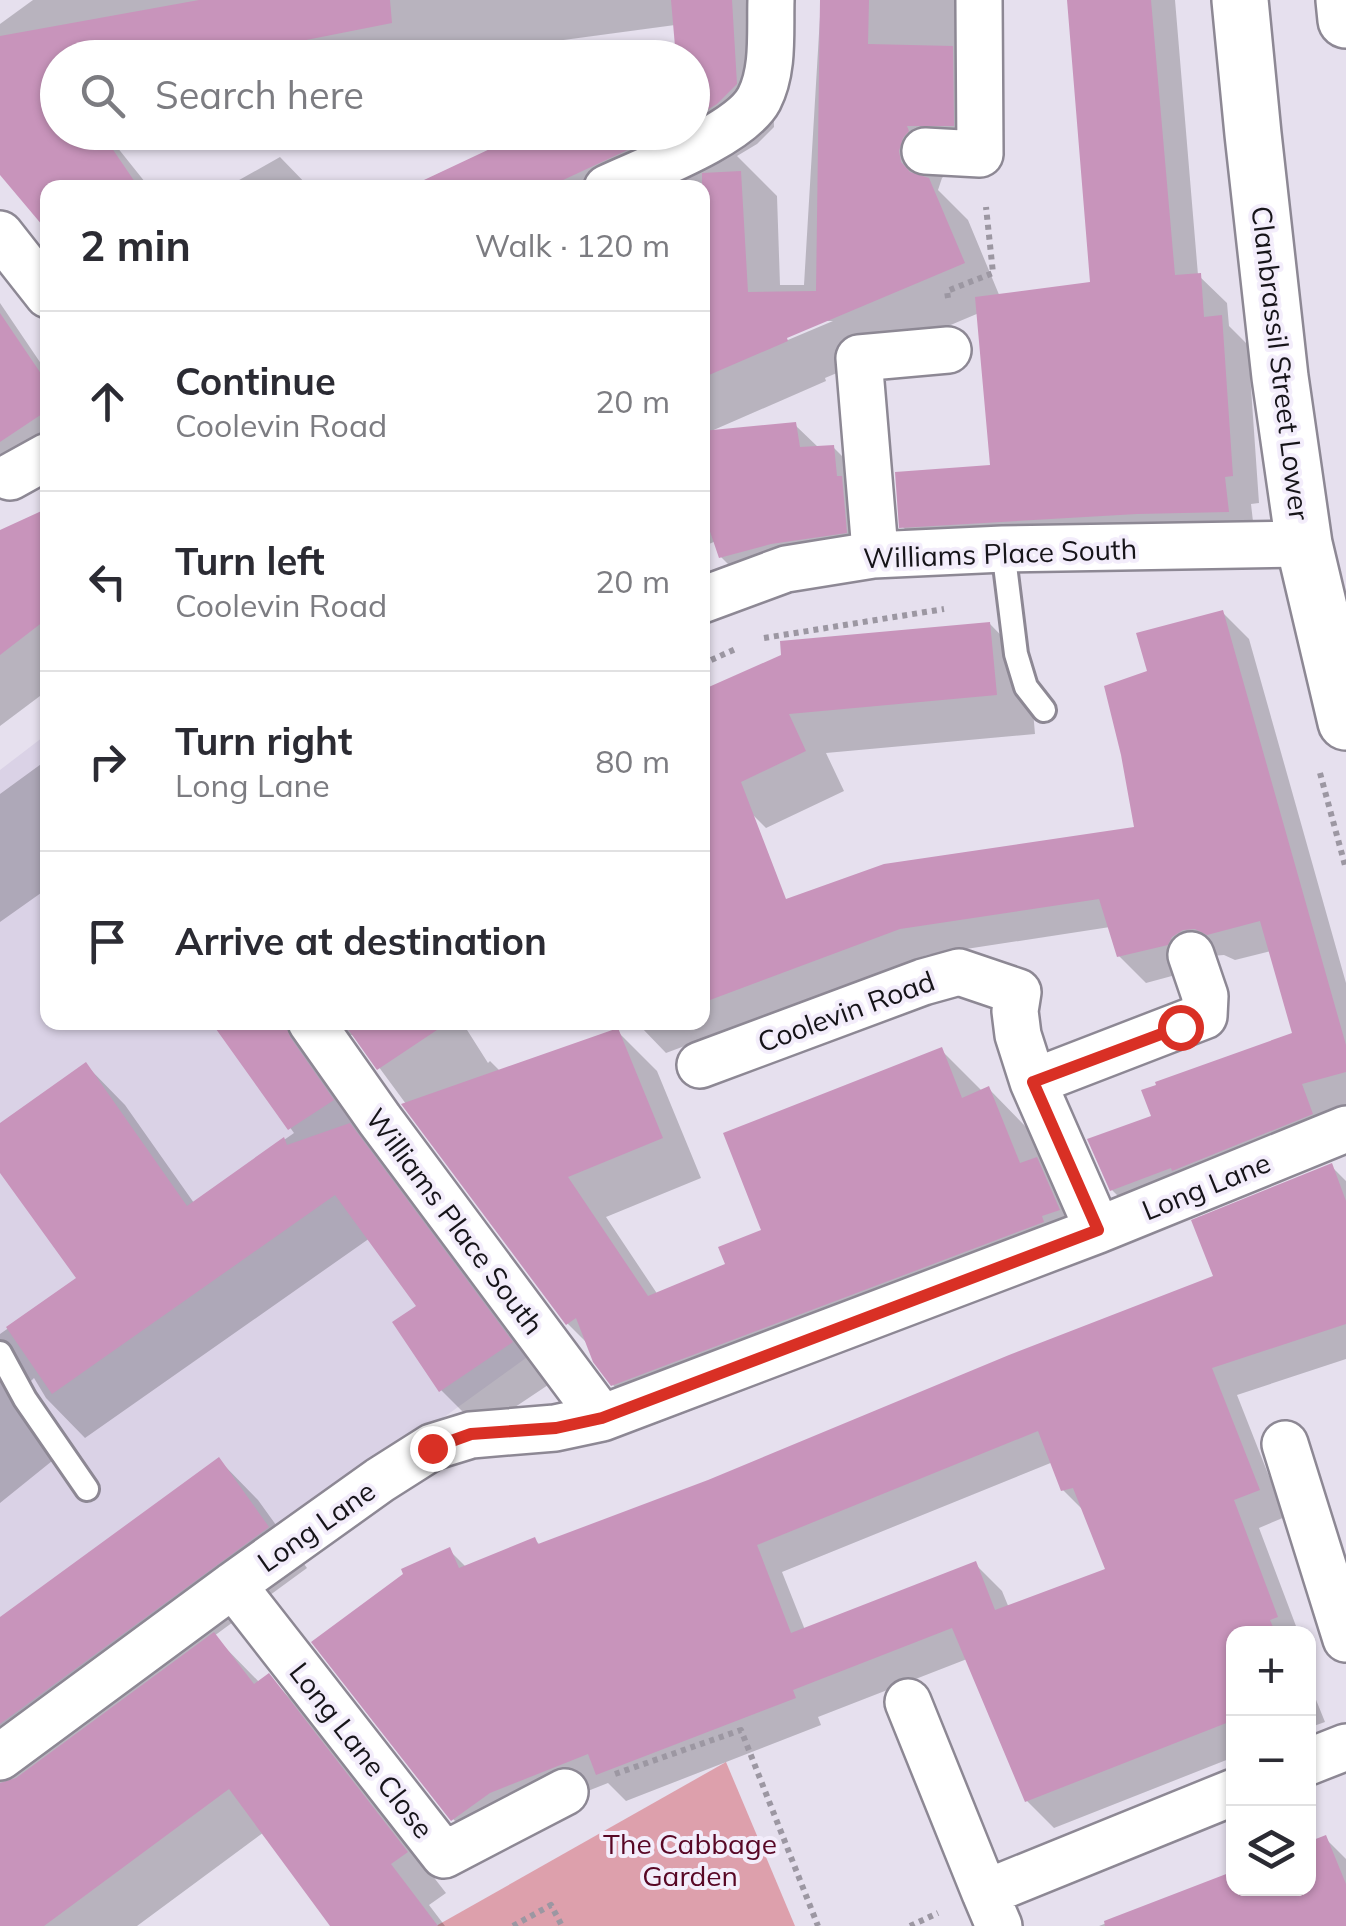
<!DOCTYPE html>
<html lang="en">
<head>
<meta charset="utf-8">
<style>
  :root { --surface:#fff; --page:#f2f2f3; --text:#2b2b33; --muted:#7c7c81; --line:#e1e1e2 }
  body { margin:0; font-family:Mulish,sans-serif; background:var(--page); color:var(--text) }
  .controls { position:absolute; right:30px; bottom:30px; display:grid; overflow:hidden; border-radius:20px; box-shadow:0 2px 8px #0004 }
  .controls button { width:90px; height:90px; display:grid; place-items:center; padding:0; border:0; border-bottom:2px solid var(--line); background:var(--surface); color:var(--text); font:50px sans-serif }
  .stop { position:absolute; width:30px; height:30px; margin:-22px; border:8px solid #d93025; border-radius:50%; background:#fff }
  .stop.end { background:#d93025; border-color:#fff; box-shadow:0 2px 10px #0008 }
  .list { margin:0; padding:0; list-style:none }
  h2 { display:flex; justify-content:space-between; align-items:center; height:130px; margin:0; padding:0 40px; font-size:42px }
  h2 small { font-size:32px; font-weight:400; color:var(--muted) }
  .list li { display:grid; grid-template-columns:65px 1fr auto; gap:30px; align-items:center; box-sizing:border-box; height:180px; padding:0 40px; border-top:2px solid var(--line) }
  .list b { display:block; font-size:38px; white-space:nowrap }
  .list p { margin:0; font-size:32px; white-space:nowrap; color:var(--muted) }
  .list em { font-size:32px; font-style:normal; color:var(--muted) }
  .icon { flex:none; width:55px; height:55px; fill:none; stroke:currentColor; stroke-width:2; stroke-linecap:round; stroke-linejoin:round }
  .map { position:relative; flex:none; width:1346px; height:1926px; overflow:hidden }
  .search { position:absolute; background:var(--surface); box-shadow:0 2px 8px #0004; left:40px; top:40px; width:670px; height:110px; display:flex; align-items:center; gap:25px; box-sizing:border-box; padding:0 35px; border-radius:55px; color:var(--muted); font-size:38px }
  .panel { position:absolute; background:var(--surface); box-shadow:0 2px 8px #0004; left:40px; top:180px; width:670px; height:850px; border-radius:20px }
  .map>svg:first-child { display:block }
  .built { fill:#dad2e6 }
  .green { fill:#dda0ac }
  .shadow { fill:#0003; fill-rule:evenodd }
  .building { fill:#c894bb; fill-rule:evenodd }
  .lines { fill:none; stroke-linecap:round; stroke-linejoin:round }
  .service-casing { stroke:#8d8894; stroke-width:28 }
  .minor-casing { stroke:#8d8894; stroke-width:50 }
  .secondary-casing { stroke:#8d8894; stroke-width:60 }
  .path { stroke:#9c97a2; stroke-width:6; stroke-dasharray:5 5; stroke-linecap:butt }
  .service { stroke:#fff; stroke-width:22 }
  .minor { stroke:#fff; stroke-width:45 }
  .secondary { stroke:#fff; stroke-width:55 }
  .route { stroke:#d93025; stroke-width:12 }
  .labels { text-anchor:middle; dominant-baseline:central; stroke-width:8; stroke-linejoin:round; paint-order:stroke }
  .street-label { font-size:28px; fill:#161419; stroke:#f3edfb }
  .park-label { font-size:28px; fill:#580725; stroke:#f3edfb }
</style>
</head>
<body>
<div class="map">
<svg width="1346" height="1926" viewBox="0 0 1346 1926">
  <rect width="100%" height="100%" fill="#e6e0ee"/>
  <path class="built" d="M47 734 48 1022 294 1023 530 1355 0 1738V770Z"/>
  <path class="green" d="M726 1762 795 1926H436Z"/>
  <path class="shadow" d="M33 0H770L774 127 757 144 737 156 777 196 780 285H804L821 0H992L948 172 942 178 938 190 968 220 1000 297 1093 284 1069 0H1175L1198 275 1227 303 1229 326 1248 345 1259 503 1251 504 1255 539 929 554 902 526 993 468 979 313 825 378 826 381 709 432 795 425 819 448 833 447 873 487 881 518 761 597 721 557 716 541 702 547V188H408L528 132H692V58L675 25 519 46 457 58H58V132H105L149 187 165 180 172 188H48L0 166V24ZM821 321H833L776 345 774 340Z
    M280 157 310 188H225Z
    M0 303 48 374V456L0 487Z
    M48 512V690L0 726V535Z
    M1222 612 1249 639 1346 983V1105L1327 1110 1338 1141 1138 1216 1112 1190 1154 1117 1295 1034 1271 951 1235 960 1224 955 1211 956 1194 970 1146 983 1119 956 1110 927 927 955 666 1053 640 1026 638 1022H702V935L1137 829 1150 672Z
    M990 624 1029 664 1035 734 826 753 844 791 766 828 740 802 702 692Z
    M48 759V888L0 922V794Z
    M214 1022H462L488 1063 490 1061 501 1072 617 1031 657 1071 701 1178 606 1217 658 1295 728 1265 765 1231 941 1050 981 1090 989 1089 1028 1129 1044 1167 1077 1200 1080 1256 1082 1262 653 1425 613 1385 589 1345 568 1324 356 1036 351 1035 337 1039 551 1383 481 1430 441 1390 419 1307 370 1238 85 1438 46 1398 34 1378 26 1386 57 1457 0 1503V1334L80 1278 0 1169V1126L86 1065 125 1105 194 1203 294 1133Z
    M1331 1166 1346 1181V1359L1237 1395 1285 1517 1259 1528 1299 1634H1234V1757L1054 1828 1027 1801 967 1659 818 1717 821 1725 626 1801 608 1783 517 1819 480 1846 453 1819 449 1550 467 1568 535 1540 541 1546 708 1482 1216 1277ZM1053 1462 1063 1490 1086 1513 1109 1571 1009 1608 1002 1591 975 1564 805 1630 782 1572Z
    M219 1460 258 1500 307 1568 214 1636 260 1683 268 1676 308 1716 446 1893 429 1905 445 1926H333L264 1832 137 1926H0V1620Z
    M1308 1680 1325 1722 1308 1728Z
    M1325 1838 1346 1859V1926H1099L1234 1874V1888H1308Z"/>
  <path class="building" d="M199 0H390L392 23 296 42 300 58H58V132H101L139 188H48V232L0 175V36Z
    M671 0H732L737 84 717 104 692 119V58H676Z
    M820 0H869L868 44 953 46 954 126H907L909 131 903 138 899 151 901 162 910 172 929 178 965 263 787 338 788 341 702 378V173L741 171 748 292 816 291Z
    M1067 0H1151L1175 275 1201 273 1204 317 1222 315 1233 476 1225 477 1229 512 1137 514 899 528 895 472 990 465 975 297 1090 282Z
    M526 132H666L546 188H407Z
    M0 313 48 384V410L0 442Z
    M796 422 800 447 834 445 837 476H842L847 533 771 544 719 558 702 508V431Z
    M48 508V618L0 655V530Z
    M1223 610 1346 1045V1072L1302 1084 1313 1114 1172 1171 1171 1168 1110 1191 1087 1139 1151 1116 1141 1090 1156 1085 1155 1082 1292 1033 1260 921 1207 935 1195 929 1183 930 1172 937 1168 945 1117 957 1099 899 900 929 702 1003V690L781 655 780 641 990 622 997 695 789 714 806 751 741 782 786 899 884 864 1134 827 1121 755 1104 686 1147 671 1136 633Z
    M211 1022H285L290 1037 334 1100 288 1130Z
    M343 1022H449L377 1070Z
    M618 1028 663 1138 568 1177 648 1296 725 1264 718 1247 761 1230 723 1133 942 1047 962 1098 989 1086 1020 1163 1037 1157 1060 1210 1042 1216 1044 1222 611 1386 593 1362 576 1318 566 1325 401 1104Z
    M86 1062 187 1206 284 1137 287 1145 350 1123 513 1342 439 1392 392 1322 416 1306 335 1195 52 1394 6 1327 76 1278 0 1173V1123Z
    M1332 1163 1346 1201V1324L1212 1368 1260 1490 1234 1500 1278 1617 1270 1620 1276 1634H1234V1720L1025 1802 952 1628 793 1690 796 1698 596 1775 588 1754 490 1793 451 1821 311 1642 403 1574 401 1569 450 1547 459 1568 535 1537 538 1544 708 1480 1009 1355 1213 1276 1191 1220ZM1038 1431 1061 1491 1073 1488 1105 1569 995 1610 976 1561 791 1633 757 1545Z
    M219 1457 269 1527 0 1724V1617Z
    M214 1632 254 1684 269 1673 408 1852 391 1864 438 1926H330L229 1789 44 1926H0V1783L16 1778Z
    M1326 1835 1346 1884V1926H1105L1104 1921 1234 1871V1888H1308V1842Z"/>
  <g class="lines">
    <defs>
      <path id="service" d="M1003 549 1016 654 1026 687 1044 710
        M0 1353 25 1399 87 1489"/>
      <path id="minor" d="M925 151 980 154 979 0
        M607 188C645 170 740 135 759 99 774 70 770 32 771 0
        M0 234 48 295
        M10 477 48 456
        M873 555 874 539 859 358 948 350
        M702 600 786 569 873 555 1003 549 1304 544
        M311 1022 380 1120 602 1418
        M700 1065 923 982 959 972 1018 992 1015 1011 1018 1035 1033 1082 1098 1230
        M1033 1082 1204 1016 1205 996 1191 955
        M1285 1444 1346 1639
        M233 1585 444 1855 565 1792
        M908 1702 985 1893
        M0 1757 233 1585 380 1480 432 1447 471 1435 555 1428 602 1418 1098 1230 1346 1129
        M1308 1762 1346 1747
        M999 1926 985 1893 1234 1792"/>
      <path id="secondary" d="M1240 0 1253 134 1280 377 1304 544 1346 722
        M1344 0 1346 20"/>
    </defs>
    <use href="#service" class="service-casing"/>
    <use href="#minor" class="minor-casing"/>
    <use href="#secondary" class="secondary-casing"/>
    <path class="path" d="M948 298 947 291 993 273 986 207
      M764 638 944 609
      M702 664 738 648
      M1320 773 1346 869
      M615 1774 741 1730 818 1926
      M513 1926 551 1905 562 1926
      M910 1926 938 1913"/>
    <use href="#service" class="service"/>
    <use href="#minor" class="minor"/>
    <use href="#secondary" class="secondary"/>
  </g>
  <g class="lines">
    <path class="route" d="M432 1448 471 1434 556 1428 602 1418 1098 1230 1033 1082 1180 1027"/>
  </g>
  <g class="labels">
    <g class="street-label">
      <text transform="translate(1281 363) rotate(83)">Clanbrassil Street Lower</text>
      <text transform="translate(1000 553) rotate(-2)">Williams Place South</text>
      <text transform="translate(846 1011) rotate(-20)">Coolevin Road</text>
      <text transform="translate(1206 1186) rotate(-22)">Long Lane</text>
      <text transform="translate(455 1221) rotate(53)">Williams Place South</text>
      <text transform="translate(316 1526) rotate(-35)">Long Lane</text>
      <text transform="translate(362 1750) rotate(52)">Long Lane Close</text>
    </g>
    <g class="park-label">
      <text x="690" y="1843">The Cabbage<tspan x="690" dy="32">Garden</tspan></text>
    </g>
  </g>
</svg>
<div class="controls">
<button>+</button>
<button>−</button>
<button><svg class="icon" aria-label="layers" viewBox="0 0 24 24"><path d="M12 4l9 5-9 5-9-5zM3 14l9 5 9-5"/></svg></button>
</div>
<div class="stop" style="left:1180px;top:1027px"></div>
<div class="stop end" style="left:432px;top:1448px"></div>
<div class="search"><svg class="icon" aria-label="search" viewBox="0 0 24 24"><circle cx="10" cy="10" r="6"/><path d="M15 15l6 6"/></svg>Search here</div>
<section class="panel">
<h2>2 min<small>Walk · 120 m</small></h2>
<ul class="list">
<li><svg class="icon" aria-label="ahead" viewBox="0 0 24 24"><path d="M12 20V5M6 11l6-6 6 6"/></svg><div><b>Continue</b><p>Coolevin Road</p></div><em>20 m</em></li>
<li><svg class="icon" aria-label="left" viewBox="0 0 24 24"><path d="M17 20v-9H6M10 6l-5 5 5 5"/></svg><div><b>Turn left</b><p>Coolevin Road</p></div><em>20 m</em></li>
<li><svg class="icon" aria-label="right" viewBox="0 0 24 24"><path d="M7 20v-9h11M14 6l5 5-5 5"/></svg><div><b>Turn right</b><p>Long Lane</p></div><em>80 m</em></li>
<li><svg class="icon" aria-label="arrive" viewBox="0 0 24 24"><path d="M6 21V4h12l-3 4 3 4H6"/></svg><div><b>Arrive at destination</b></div></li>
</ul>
</section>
</div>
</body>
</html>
